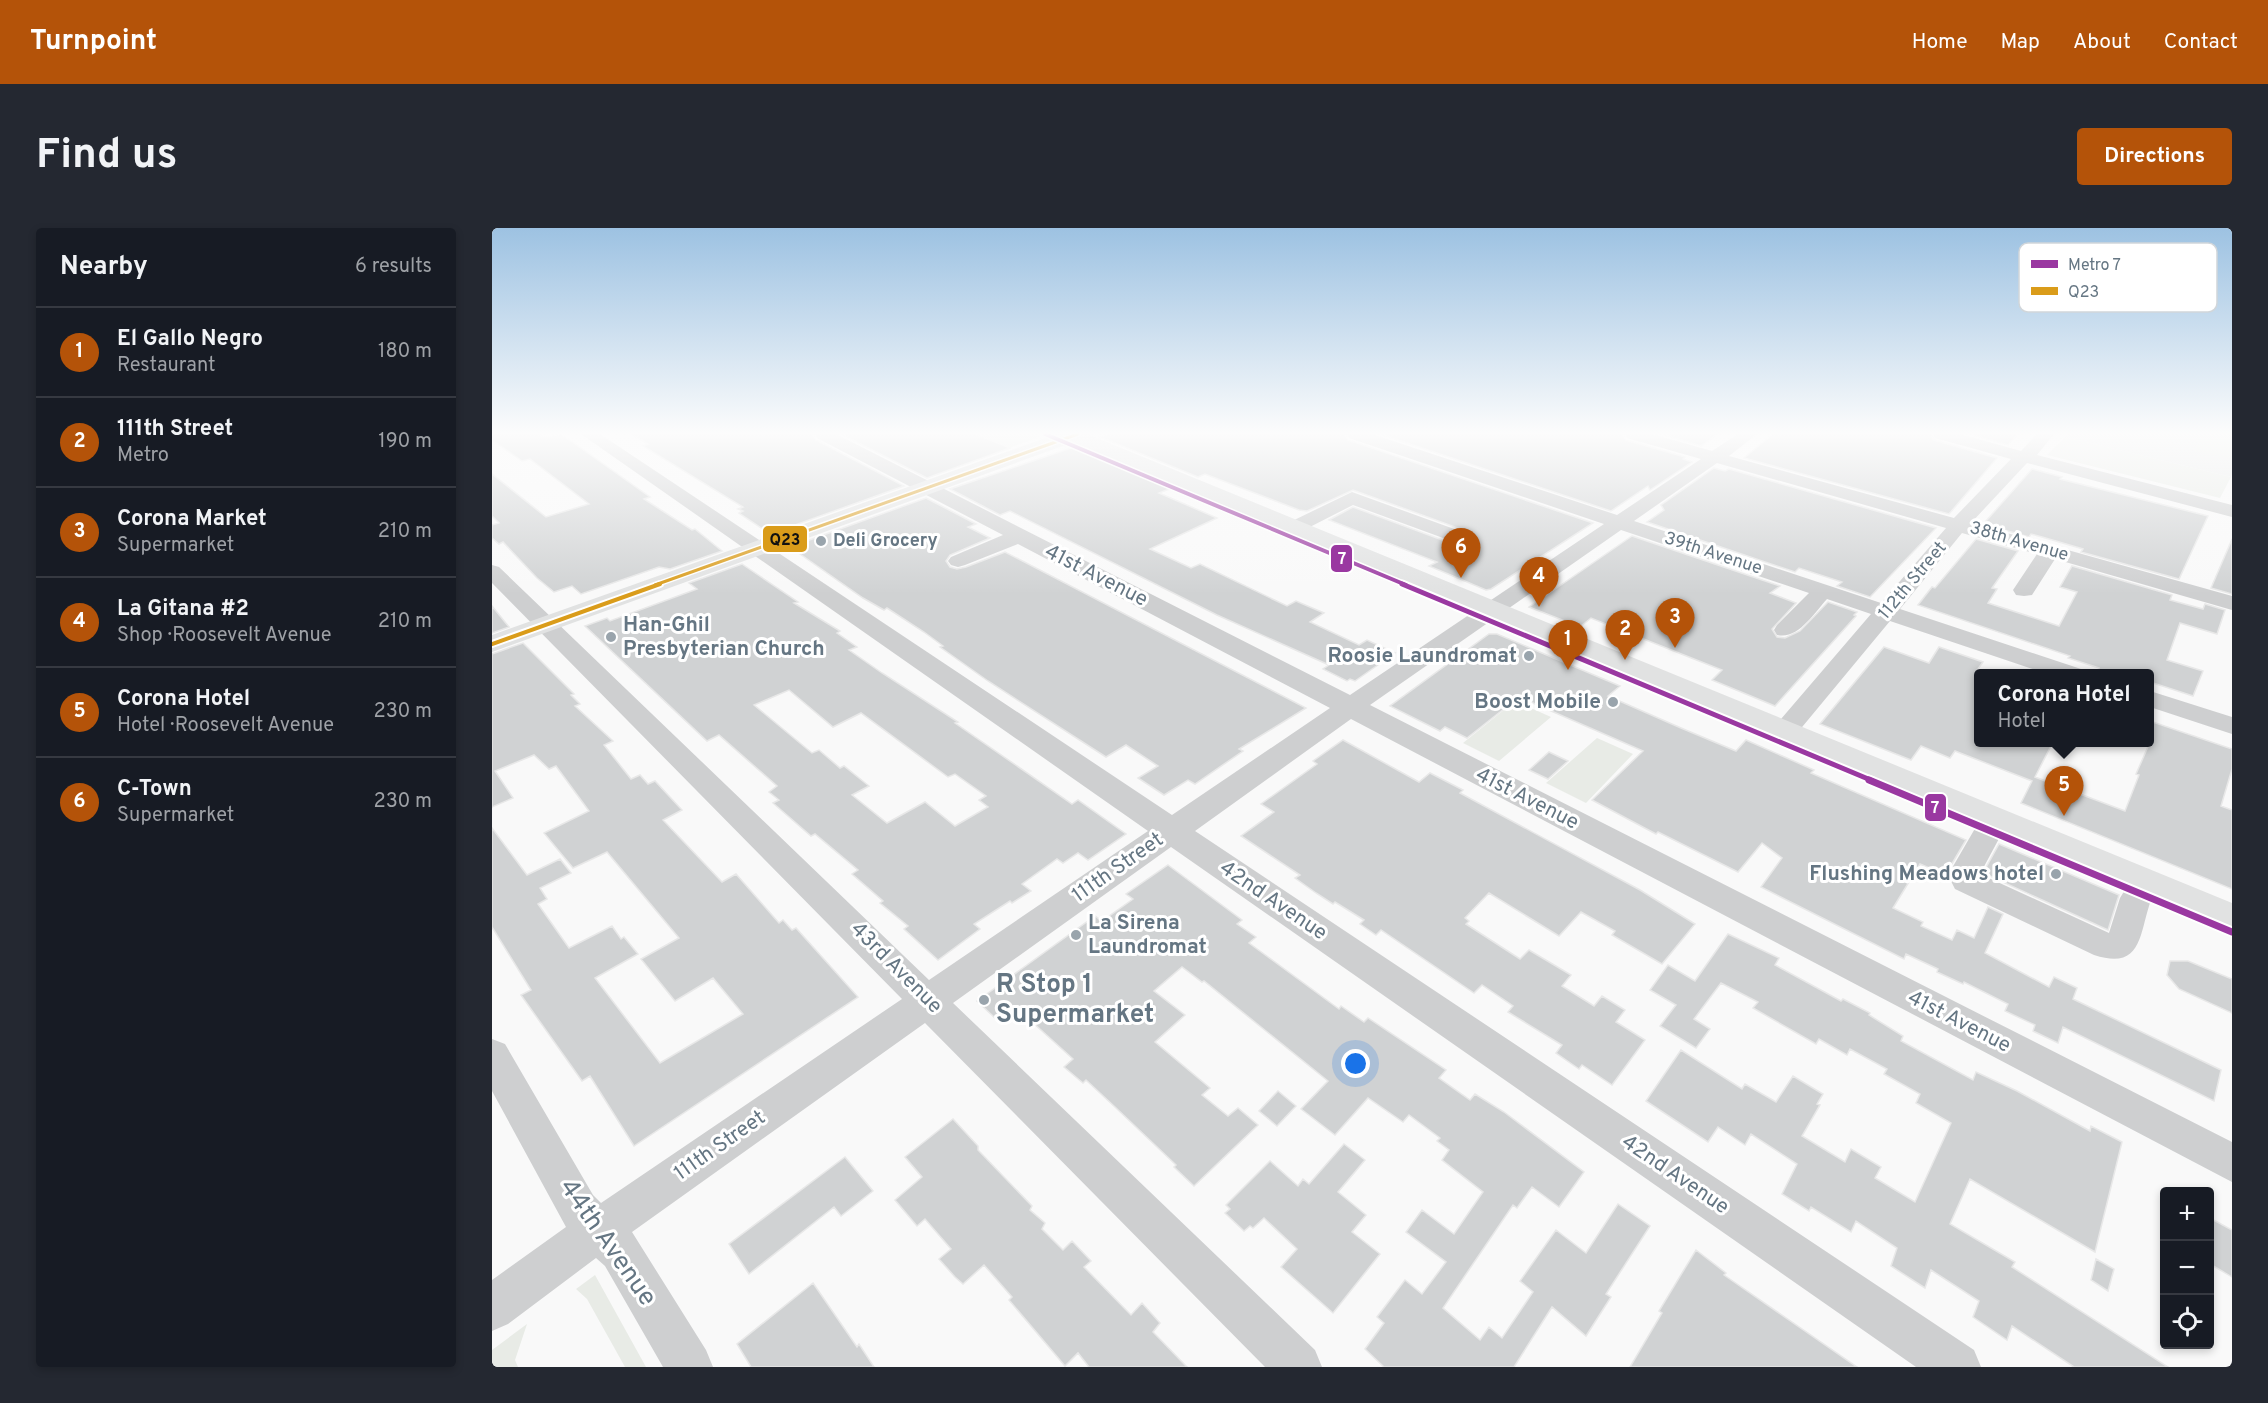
<!DOCTYPE html>
<html lang="en">
<head>
<meta charset="utf-8">
<style>
  :root { --surface:#171b24; --page:#242831; --text:#f1f3f6; --muted:#9ea1a6; --line:#363941; --accent:#b45309 }
  body { margin:0; font-family:Overpass,sans-serif; background:var(--page); color:var(--text) }
  .controls { position:absolute; right:18px; bottom:18px; display:grid; overflow:hidden; border-radius:6px; box-shadow:0 3px 9px #0003 }
  .controls button { width:54px; height:54px; display:grid; place-items:center; padding:0; border:0; border-bottom:2px solid var(--line); background:var(--surface); color:var(--text); font:30px sans-serif }
  .you { position:absolute; left:864px; top:836px; width:21px; height:21px; margin:-15px; border:4px solid #fff; border-radius:50%; background:#1a73e8; box-shadow:0 0 0 9px #1a73e833 }
  .badge { display:grid; place-items:center; width:39px; height:39px; border-radius:50%; background:var(--accent); color:#fff; font-size:20px; font-weight:700 }
  .pin { position:absolute; translate:-50% -50px; filter:drop-shadow(0 2px 3px #0008) }
  .pin::after { content:''; position:absolute; top:32px; width:21px; height:18px; background:inherit; clip-path:polygon(0 0,100% 0,50% 100%) }
  .popup { position:absolute; left:1482px; top:441px; width:180px; height:78px; box-sizing:border-box; display:grid; place-content:center; border-radius:6px; background:var(--surface); filter:drop-shadow(0 2px 4px #0005); font-size:20px; white-space:nowrap; color:var(--muted) }
  .popup b { font-size:22px; color:var(--text) }
  .popup::after { content:''; position:absolute; left:50%; top:100%; margin-left:-12px; border:12px solid transparent; border-top-color:var(--surface) }
  .list { margin:0; padding:0; list-style:none }
  h2 { display:flex; justify-content:space-between; align-items:center; height:78px; margin:0; padding:0 24px; font-size:26px }
  h2 small { font-size:20px; font-weight:400; color:var(--muted) }
  .list li { display:grid; grid-template-columns:39px 1fr auto; gap:18px; align-items:center; box-sizing:border-box; height:90px; padding:0 24px; border-top:2px solid var(--line) }
  .list b { display:block; font-size:22px; white-space:nowrap }
  .list p { margin:0; font-size:20px; white-space:nowrap; color:var(--muted) }
  .list em { font-size:20px; font-style:normal; color:var(--muted) }
  .icon { flex:none; width:33px; height:33px; fill:none; stroke:currentColor; stroke-width:2; stroke-linecap:round; stroke-linejoin:round }
  .map { position:relative; flex:none; width:1740px; height:1139px; overflow:hidden; border-radius:6px }
  header { display:flex; align-items:center; gap:36px; box-sizing:border-box; height:84px; padding:0 30px; background:var(--accent); color:#fff }
  header strong { font-size:28px }
  nav { display:flex; gap:33px; margin-inline-start:auto; font-size:21px }
  .intro { display:flex; align-items:center; justify-content:space-between; box-sizing:border-box; height:144px; padding:0 36px }
  h1 { margin:0; font-size:42px }
  .button { padding:15px 27px; border-radius:6px; background:var(--accent); color:#fff; font-size:21px; font-weight:700 }
  main { display:flex; gap:36px; padding:0 36px }
  aside { flex:1; background:var(--surface); border-radius:6px; box-shadow:0 3px 9px #0003 }
  .map>svg:first-child { display:block }
  .built { fill:#e8e9e9 }
  .green { fill:#e8ebe6 }
  .building { fill:#d0d2d3; stroke:#e8e8e8; stroke-width:1.5; fill-rule:evenodd }
  .lines { fill:none; stroke-linecap:round; stroke-linejoin:round }
  .minor { fill:#cecfd0; fill-rule:evenodd }
  .major { fill:#e1e2e2; fill-rule:evenodd }
  .bus-1-far1-casing { stroke:#fff; stroke-width:6 }
  .bus-1-casing { stroke:#fff; stroke-width:8 }
  .bus-1-far1 { stroke:#da9c1a; stroke-width:3 }
  .bus-1 { stroke:#da9c1a; stroke-width:4 }
  .metro-1-far2-casing { stroke:#fff; stroke-width:7 }
  .metro-1-far1-casing { stroke:#fff; stroke-width:9 }
  .metro-1-casing { stroke:#fff; stroke-width:11 }
  .metro-1-far2 { stroke:#9a38a1; stroke-width:4 }
  .metro-1-far1 { stroke:#9a38a1; stroke-width:5 }
  .metro-1 { stroke:#9a38a1; stroke-width:7 }
  .poi-dot { fill:#99a4ac; stroke:#fff; stroke-width:2 }
  .labels { text-anchor:middle; dominant-baseline:central; stroke-width:6; stroke-linejoin:round; paint-order:stroke }
  .far-poi-label { font-size:18px; font-weight:bold; fill:#657683; stroke:#fff; text-anchor:start }
  .far-street-label { font-size:18px; fill:#657683; stroke:#fff }
  .street-label { font-size:21px; fill:#657683; stroke:#fff }
  .poi-label { font-size:21px; font-weight:bold; fill:#657683; stroke:#fff; text-anchor:end }
  .near-poi-label { font-size:26px; font-weight:bold; fill:#657683; stroke:#fff; text-anchor:start }
  .near-street-label { font-size:26px; fill:#657683; stroke:#fff }
  .key { fill:#fff; stroke:#d1d6da; stroke-width:1.5 }
  .key-label { font-size:16px; fill:#657683 }
  .line-badge { stroke:#fff; stroke-width:2 }
  .badge-label { font-size:16px; text-anchor:middle; font-weight:bold; fill:#fff }
  .pale-badge-label { font-size:16px; text-anchor:middle; font-weight:bold; fill:#111 }
</style>
</head>
<body>
<header>
<strong>Turnpoint</strong>
<nav><a>Home</a><a>Map</a><a>About</a><a>Contact</a></nav>
</header>
<div class="intro"><h1>Find us</h1><a class="button">Directions</a></div>
<main>
<aside>
<h2>Nearby<small>6 results</small></h2>
<ul class="list">
<li><span class="badge">1</span><div><b>El Gallo Negro</b><p>Restaurant</p></div><em>180 m</em></li>
<li><span class="badge">2</span><div><b>111th Street</b><p>Metro</p></div><em>190 m</em></li>
<li><span class="badge">3</span><div><b>Corona Market</b><p>Supermarket</p></div><em>210 m</em></li>
<li><span class="badge">4</span><div><b>La Gitana #2</b><p>Shop · Roosevelt Avenue</p></div><em>210 m</em></li>
<li><span class="badge">5</span><div><b>Corona Hotel</b><p>Hotel · Roosevelt Avenue</p></div><em>230 m</em></li>
<li><span class="badge">6</span><div><b>C-Town</b><p>Supermarket</p></div><em>230 m</em></li>
</ul>
</aside>
<div class="map">
<svg width="1740" height="1139" viewBox="0 0 1740 1139">
  <rect width="100%" height="100%" fill="#f9f9f9"/>
  <path class="built" d="M1575 206H1740V245L1739 249 1573 209Z"/>
  <path class="green" d="M485 206H539L547 209 517 220Z
    M1711 206 1740 211V231L1702 223Z
    M1573 209 1739 249 1728 270 1555 227Z
    M1023 473 1059 489 1007 533 971 515Z
    M1105 510 1141 526 1094 575 1054 555Z
    M103 1047 154 1139H133L95 1071 84 1061Z
    M35 1096 23 1132 26 1139H0V1122Z"/>
  <path class="building" d="M0 206H47L51 209 69 206 158 269 152 271 200 302 203 301 230 323 178 341 167 339 89 366 80 358 62 364 45 350 11 314 7 316 0 310V297L7 295 0 288V246L54 289 97 276 38 231 30 233 0 212Z
    M139 206H321L324 212 412 258 278 306 247 285 251 283 246 281 251 279 151 218 156 216Z
    M349 206H484L518 220 435 250Z
    M616 206H853L856 212 1101 295 999 361 994 362 937 338 945 334 837 292 861 279 961 316 978 315 981 310 977 304 861 262 815 283 807 282 713 246 706 249 608 209Z
    M888 206H1131L1134 212 1193 229 1191 231 1200 234 1158 262 1156 258 1119 283Z
    M1169 206H1226L1209 218Z
    M1281 206H1439L1442 212 1505 230 1457 286 1252 230Z
    M1477 206H1526L1516 217Z
    M582 219 680 260 667 265 725 290 658 321 699 340 708 336 795 378 804 373 832 385 818 394 867 417 875 412 903 425 863 453 858 451 855 453 831 441 837 437 725 387 518 283 508 287 458 261Z
    M1222 240 1233 243 1237 241 1444 300 1378 369 1345 358 1350 354 1307 340 1303 344 1155 294 1172 282 1169 277Z
    M1540 241 1570 249 1568 251 1716 288 1687 351 1589 324 1591 321 1550 309 1539 306 1537 309 1495 297 1497 294 1494 293Z
    M434 270 484 296 476 299 498 310 458 327 454 333 458 339 465 341 474 339 513 324 814 480 747 521 751 523 703 556 696 552 672 567 646 550 666 538 634 517 614 529 496 453 448 419 451 418 432 404 395 380 392 382 371 370 298 319Z
    M1140 308 1288 358 1278 365 1304 375 1280 401 1285 409 1293 410 1308 403 1336 374 1365 384 1362 387 1364 388 1283 478 1220 452 1230 442 1202 431 1099 390 1088 399 1037 379Z
    M1484 311 1526 323 1500 360 1505 361 1496 375 1567 398 1585 364 1568 359 1580 338 1680 367 1678 372 1711 381 1713 376 1733 382 1725 406 1688 395 1675 432 1711 443 1701 468 1658 454V446H1604L1607 440 1576 430 1578 428 1426 377 1440 359 1443 360Z
    M1740 311V366L1719 360Z
    M250 336 306 374 302 375 348 403 345 405 365 419 357 422 390 445 466 494 463 495 580 576 586 572 634 606 596 632 586 625 571 635 565 631 530 656 539 663 520 675 518 673 482 696 488 701 446 732 412 701 416 698 388 675 391 673 360 646 366 642 323 606 319 608 281 575 287 572 277 564 285 558 227 507 215 513 93 398 115 390 118 393 205 361 197 355ZM297 462 341 499 369 485 456 549 463 546 494 568 487 572 496 579 463 598 433 574 395 595 360 567 377 558 352 538 348 540 327 522 320 525 262 477Z
    M0 378 17 399 0 405Z
    M997 406H1005L1128 458 1116 468 1189 500 1244 523 1254 512 1322 542 1319 545 1474 612 1458 639 1453 637 1449 645 1428 636 1401 680 1431 694 1429 698 1460 712 1465 702 1482 710 1496 679 1511 686 1493 725 1557 759 1562 749 1585 760 1581 771 1729 842 1722 873 1571 799 1566 815 1541 803 1543 797 1513 783 1516 776 1472 754 1471 756 1445 744 1446 741 1414 726 1412 731 1269 659 1290 630 1270 615 1246 644 1166 604 1164 606 1100 572 1151 523 1027 469 975 510 953 499 948 503 898 478Z
    M31 415 82 466 79 467 88 476 83 478 121 513 112 517 139 551 148 547 156 556 163 553 190 582 171 592 230 654 244 646 287 695 291 692 300 702 304 700 366 769 142 918 98 848 90 853 29 767 39 762 0 699V600L35 647 68 631 79 645 48 660 55 671 46 676 77 720 120 698 129 711 132 709 146 726 103 750 168 835 251 786 221 750 183 773 149 731 187 710 115 624 81 640 52 605 97 583 64 538 57 541 42 527 3 543 21 570 0 579V426Z
    M1392 419 1437 435 1447 419 1491 434 1486 441V514H1561L1543 549 1633 583 1647 547 1644 546 1658 514V493L1740 521V541L1729 578 1740 582V661L1529 575 1540 553 1463 523 1458 530 1429 518 1419 532 1328 496Z
    M851 512 927 554 938 545 971 562 968 565 1148 662 1203 696 1170 736 1120 707 1123 703 1089 684 1067 708 997 665 973 690 977 693 974 696 1028 731 1037 722 1079 747 1070 758 1102 778 1110 768 1133 782 1124 794 1153 812 1120 857 1090 837 1087 841 1064 825 1070 817 1016 784 1021 778 990 757 982 765 889 702 884 707 868 696 872 692 843 674 841 676 824 665 803 650 808 647 749 608 782 584 769 576 825 536 821 533Z
    M1057 524 1076 533 1056 551 1037 542Z
    M1507 616 1627 667 1616 702 1491 645Z
    M676 637 750 692 745 696 764 709 757 715 847 781 849 778 872 794 876 790 954 842 947 850 978 872 983 866 1012 884 1092 944 1067 979 1040 959 1025 980 1021 977 951 1080 988 1112 997 1099 1010 1110 1041 1064 1028 1053 1064 1002 1094 1025 1126 976 1158 998 1114 1066 1119 1069 1094 1108 1060 1079 1022 1139H892L873 1121 892 1095 885 1089 913 1052 930 1066 954 1034 914 1004 930 982 962 1006 991 964 950 932 957 922 945 913 948 910 917 887 911 894 876 870 843 907 809 881 836 853 712 753 710 754 690 739 662 763 693 787 663 814 718 860 710 867 736 888 746 880 766 897 702 958 682 939 684 937 623 879 594 852 591 855 572 839 581 831 539 793 536 796 517 780 503 790 485 773 603 688 610 693 641 671 634 666Z
    M1236 706 1287 730 1283 737 1349 773 1351 771 1378 785 1377 787 1411 808 1409 813 1481 852 1484 844 1525 863 1598 903 1599 898 1630 914 1603 1024 1478 951 1458 996 1523 1034 1520 1039 1676 1139H1582L1520 1098 1515 1112 1481 1089 1487 1073 1439 1042 1433 1060 1399 1038 1405 1020 1364 993 1359 1004 1319 979 1317 983 1290 966 1305 936 1259 906 1253 917 1226 899 1216 914 1154 873 1189 822 1250 861 1253 856 1284 874 1301 848 1331 866 1325 876 1328 877 1310 908 1353 934 1359 921 1389 939 1383 950 1423 974 1459 895 1424 875 1428 866 1392 846 1395 841 1358 821 1355 827 1327 811 1324 816 1261 780 1266 774 1229 755 1202 791 1218 801 1204 820 1168 798 1184 777 1158 762 1176 737 1203 753Z
    M1678 733H1696L1740 751V785L1687 761 1675 747Z
    M786 863 804 878 785 898 767 883Z
    M461 891 486 918V922L540 978 538 982 553 995 550 1001 571 1022 580 1013 599 1033 592 1039 639 1087 650 1075 668 1095 661 1104 695 1139H597L586 1125 573 1138 517 1072 520 1069 492 1037 471 1056 463 1049 447 1031 459 1021 433 991 425 998 403 972 430 949 413 929Z
    M852 916 873 932 846 964 874 987 860 1004 888 1026 841 1085 789 1039 805 1021 772 990 761 1000 758 998 752 1003 733 985 738 981 734 977 778 933 806 958 811 951 817 956Z
    M353 929 381 963 349 988 342 979 257 1046 237 1016Z
    M1718 990 1740 1002V1049L1718 1036Z
    M1204 1022 1234 1045 1232 1047 1365 1139H1138L1170 1085 1167 1083Z
    M1604 1031 1622 1041 1616 1063 1599 1052Z
    M321 1055 365 1119 367 1116 382 1139H259L245 1116Z"/>
  <g class="lines">
    <path class="minor" d="M89 206H108L680 587 838 480 526 316 473 337 466 339 459 337 456 333 459 329 511 307 325 210 323 206H344L858 467 1112 296 857 210 855 206H880L1125 287 1209 231 1135 210 1133 206H1160L1220 223 1246 206H1265L1237 228 1462 290 1519 231 1443 210 1441 206H1468L1529 223 1545 206H1562L1545 227 1740 277V289L1535 235 1479 295 1740 368V382L1563 331 1540 367 1532 368 1524 367 1521 362 1545 326 1470 305 1408 381 1589 441 1592 446H1555L1398 393 1301 510 1292 512 1283 510 1279 504 1283 498 1379 386 1335 371C1322 385 1306 412 1285 407L1282 402 1285 397 1317 365 1129 302 878 477 1740 914V954L859 491 703 603 1482 1122 1489 1139H1424L679 619 461 775 823 1122 830 1139H773L433 795 140 1004 214 1122 221 1139H171L113 1038 104 1030 16 1096 0 1103V1052L74 999 0 863V811L13 816 101 967 109 975 410 771 0 355V337L7 339 437 752 656 603ZM1225 235 1454 300 1389 375 1142 293Z
      M860 264 976 306 979 310 976 314H962L861 277 808 304H794L791 300 794 296Z
      M1658 463 1740 489V506L1658 479Z
      M1502 582 1512 585 1517 592 1488 646 1617 705 1628 670 1642 647 1653 643 1664 647 1669 655C1666 660 1662 666 1659 672 1647 705 1651 743 1602 727L1463 661 1456 647 1492 585Z"/>
    <path class="major" d="M565 206H595L1740 675V705L579 215 0 424V407Z"/>
    <defs>
      <path id="bus-1-far1" d="M163 357 586 206"/>
      <path id="bus-1" d="M0 416 168 356"/>
    </defs>
    <use href="#bus-1-far1" class="bus-1-far1-casing"/>
    <use href="#bus-1" class="bus-1-casing"/>
    <use href="#bus-1-far1" class="bus-1-far1"/>
    <use href="#bus-1" class="bus-1"/>
    <defs>
      <path id="metro-1-far2" d="M553 206 914 357"/>
      <path id="metro-1-far1" d="M910 356 1381 553"/>
      <path id="metro-1" d="M1377 552 1740 704"/>
    </defs>
    <use href="#metro-1-far2" class="metro-1-far2-casing"/>
    <use href="#metro-1-far1" class="metro-1-far1-casing"/>
    <use href="#metro-1" class="metro-1-casing"/>
    <use href="#metro-1-far2" class="metro-1-far2"/>
    <use href="#metro-1-far1" class="metro-1-far1"/>
    <use href="#metro-1" class="metro-1"/>
  </g>
  <linearGradient id="sky" x2="0" y2="1"><stop stop-color="#9dc2e2"/><stop offset="0.56" stop-color="#fcfcfc"/><stop offset="1" stop-color="#fcfcfc" stop-opacity="0"/></linearGradient>
  <rect width="1740" height="366" fill="url(#sky)"/>
  <g class="poi-dot">
    <circle cx="329" cy="313" r="6"/>
    <circle cx="119" cy="409" r="6"/>
    <circle cx="1037" cy="428" r="6"/>
    <circle cx="1121" cy="474" r="6"/>
    <circle cx="1564" cy="646" r="6"/>
    <circle cx="584" cy="707" r="6"/>
    <circle cx="492" cy="772" r="6"/>
  </g>
  <g class="labels">
    <g class="far-poi-label">
      <text x="341" y="313">Deli Grocery</text>
    </g>
    <g class="far-street-label">
      <text transform="translate(1527 314) rotate(16)">38th Avenue</text>
      <text transform="translate(1221 326) rotate(18)">39th Avenue</text>
      <text transform="translate(1421 353) rotate(-50)">112th Street</text>
    </g>
    <g class="street-label">
      <text transform="translate(604 348) rotate(27)">41st Avenue</text>
      <text transform="translate(1035 571) rotate(27)">41st Avenue</text>
      <text transform="translate(626 640) rotate(-35)">111th Street</text>
      <text transform="translate(781 673) rotate(34)">42nd Avenue</text>
      <text transform="translate(404 740) rotate(45)">43rd Avenue</text>
      <text transform="translate(1467 794) rotate(27)">41st Avenue</text>
      <text transform="translate(228 918) rotate(-35)">111th Street</text>
      <text transform="translate(1183 947) rotate(34)">42nd Avenue</text>
    </g>
    <g class="poi-label">
      <text x="131" y="397" text-anchor="start">Han-Ghil<tspan x="131" dy="24">Presbyterian Church</tspan></text>
      <text x="1025" y="428">Roosie Laundromat</text>
      <text x="1109" y="474">Boost Mobile</text>
      <text x="1552" y="646">Flushing Meadows hotel</text>
      <text x="596" y="695" text-anchor="start">La Sirena<tspan x="596" dy="24">Laundromat</tspan></text>
    </g>
    <g class="near-poi-label">
      <text x="504" y="757">R Stop 1<tspan x="504" dy="30">Supermarket</tspan></text>
    </g>
    <g class="near-street-label">
      <text transform="translate(115 1015) rotate(55)">44th Avenue</text>
    </g>
  </g>
  <rect x="1527" y="15" width="198" height="69" rx="9" class="key"/>
  <rect x="1539" y="32" width="27" height="8" fill="#9a38a1"/>
  <rect x="1539" y="59" width="27" height="8" fill="#da9c1a"/>
  <g class="key-label">
    <text x="1576" y="42">Metro 7</text>
    <text x="1576" y="69">Q23</text>
  </g>
  <g class="line-badge">
    <rect x="270" y="297" width="46" height="28" rx="6" fill="#da9c1a"/>
    <rect x="838" y="316" width="23" height="29" rx="6" fill="#9a38a1"/>
    <rect x="1432" y="565" width="23" height="29" rx="6" fill="#9a38a1"/>
  </g>
  <g class="badge-label">
    <text x="850" y="336">7</text>
    <text x="1443" y="585">7</text>
  </g>
  <g class="pale-badge-label">
    <text x="293" y="317">Q23</text>
  </g>
</svg>
<div class="controls">
<button>+</button>
<button>−</button>
<button><svg class="icon" aria-label="locate" viewBox="0 0 24 24"><circle cx="12" cy="12" r="6"/><path d="M12 2v4M12 18v4M2 12h4M18 12h4"/></svg></button>
</div>
<div class="you"></div>
<div class="pin badge" style="left:1076px;top:442px">1</div>
<div class="pin badge" style="left:1133px;top:432px">2</div>
<div class="pin badge" style="left:1183px;top:420px">3</div>
<div class="pin badge" style="left:1047px;top:379px">4</div>
<div class="pin badge" style="left:1572px;top:588px">5</div>
<div class="popup"><b>Corona Hotel</b>Hotel</div>
<div class="pin badge" style="left:969px;top:350px">6</div>
</div>
</main>
</body>
</html>
